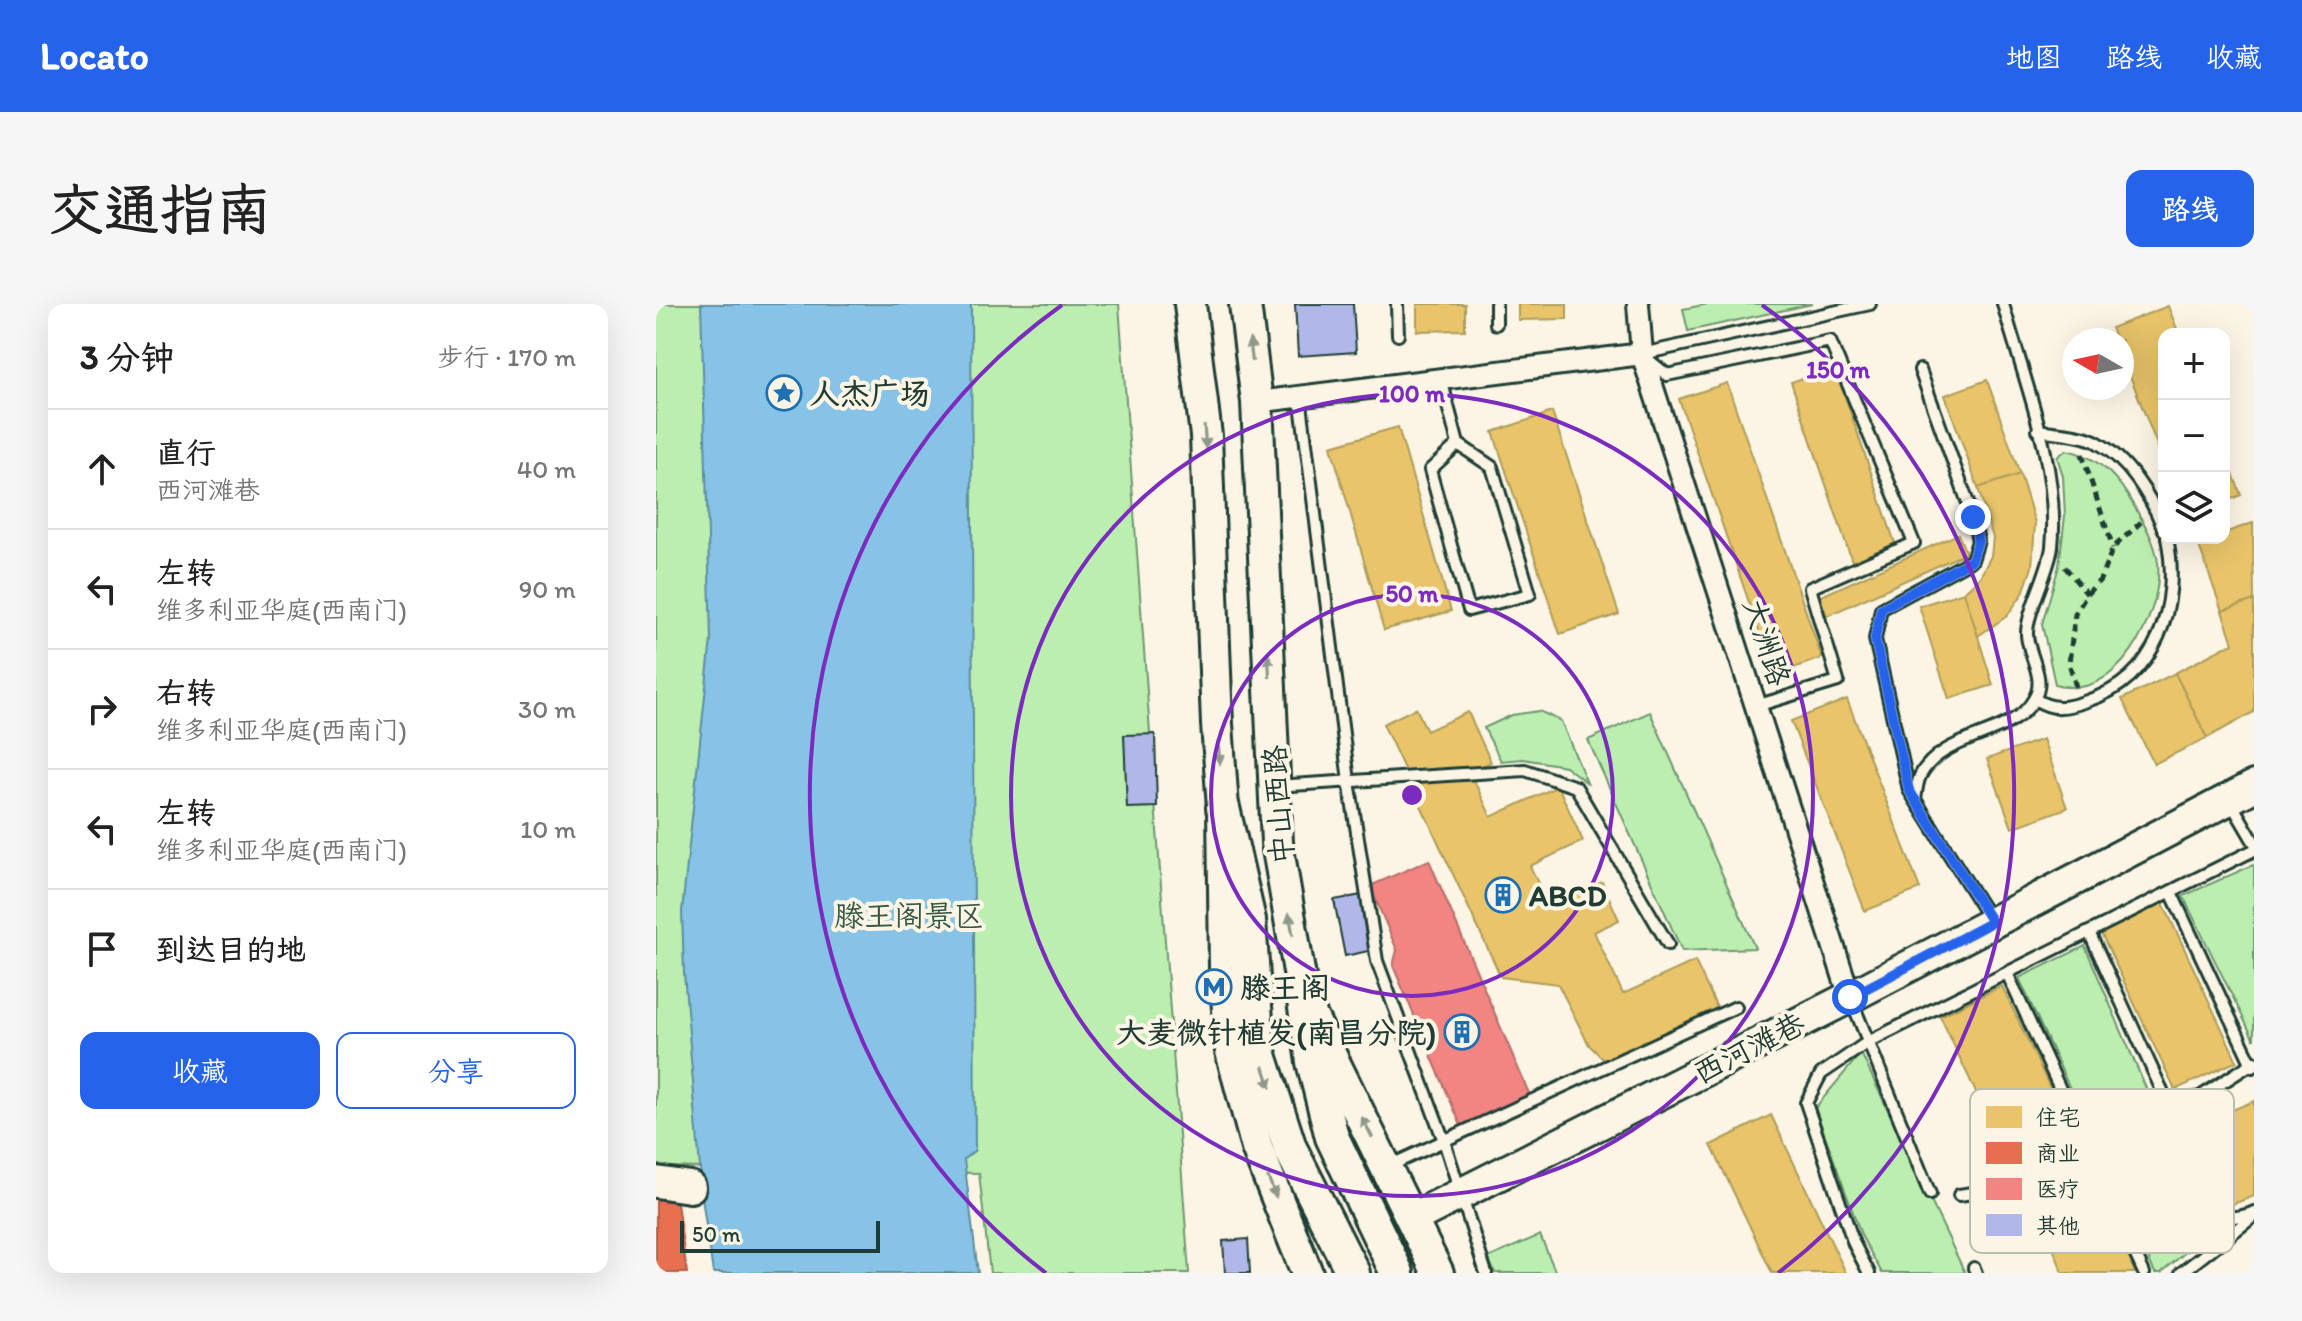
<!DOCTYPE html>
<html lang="zh">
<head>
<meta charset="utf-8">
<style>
  :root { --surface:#fff; --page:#f6f6f6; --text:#222; --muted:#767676; --line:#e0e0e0; --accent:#2563eb }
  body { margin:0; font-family:Itim,"LXGW WenKai TC",sans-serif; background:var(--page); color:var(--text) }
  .controls { position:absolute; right:24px; top:24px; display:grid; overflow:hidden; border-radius:16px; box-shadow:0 8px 32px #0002 }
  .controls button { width:72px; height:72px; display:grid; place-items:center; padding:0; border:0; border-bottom:2px solid var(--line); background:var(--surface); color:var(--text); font:40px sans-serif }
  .compass { position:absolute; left:1406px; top:24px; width:72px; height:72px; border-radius:50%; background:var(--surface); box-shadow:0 8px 32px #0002; rotate:279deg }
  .scale { position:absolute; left:24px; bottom:20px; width:200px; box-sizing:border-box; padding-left:8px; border:4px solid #1f3d34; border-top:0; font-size:22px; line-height:28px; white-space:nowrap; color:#1f3d34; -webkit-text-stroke:6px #fcf5e5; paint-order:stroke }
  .stop { position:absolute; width:24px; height:24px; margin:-18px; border:6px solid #2563eb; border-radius:50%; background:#fff }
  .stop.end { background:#2563eb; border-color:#fff; box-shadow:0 2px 8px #0008 }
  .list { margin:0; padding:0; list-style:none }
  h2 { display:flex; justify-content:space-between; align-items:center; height:104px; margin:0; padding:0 32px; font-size:34px }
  h2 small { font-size:26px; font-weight:400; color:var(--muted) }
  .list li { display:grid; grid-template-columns:52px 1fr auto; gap:24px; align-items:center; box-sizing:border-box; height:120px; padding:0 32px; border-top:2px solid var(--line) }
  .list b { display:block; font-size:30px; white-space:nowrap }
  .list p { margin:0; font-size:26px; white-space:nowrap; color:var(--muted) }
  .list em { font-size:26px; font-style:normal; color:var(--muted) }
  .actions { display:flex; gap:16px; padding:24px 32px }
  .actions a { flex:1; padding:18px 0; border:2px solid var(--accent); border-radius:16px; text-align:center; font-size:28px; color:var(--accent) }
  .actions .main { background:var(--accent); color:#fff }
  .icon { flex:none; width:44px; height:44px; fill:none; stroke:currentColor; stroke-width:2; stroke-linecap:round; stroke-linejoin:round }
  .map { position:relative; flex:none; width:1598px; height:969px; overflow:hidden; border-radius:16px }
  header { display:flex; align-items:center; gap:48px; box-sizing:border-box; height:112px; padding:0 40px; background:var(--accent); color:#fff }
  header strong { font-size:38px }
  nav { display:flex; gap:44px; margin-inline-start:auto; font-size:28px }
  .intro { display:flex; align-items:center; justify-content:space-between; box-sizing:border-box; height:192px; padding:0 48px }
  h1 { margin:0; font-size:56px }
  .button { padding:20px 36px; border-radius:16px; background:var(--accent); color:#fff; font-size:28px; font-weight:700 }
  main { display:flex; gap:48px; padding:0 48px }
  aside { flex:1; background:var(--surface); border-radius:16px; box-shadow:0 8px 32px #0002 }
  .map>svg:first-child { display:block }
  .green { fill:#bcefaf; stroke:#6e9672; stroke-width:2 }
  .water { fill:#87c3e7; stroke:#5d8d9f; stroke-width:2 }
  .homes { fill:#e9c46a; stroke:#ac9c5a; stroke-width:2 }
  .shops { fill:#e76f51; stroke:#ab6048; stroke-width:2 }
  .health { fill:#f28482; stroke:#b36f6b; stroke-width:2 }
  .building { fill:#b1b8e9; stroke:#1f3d34; stroke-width:2 }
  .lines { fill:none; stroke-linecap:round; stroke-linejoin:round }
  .lane-casing { stroke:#1f3d34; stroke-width:16 }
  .street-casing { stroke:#1f3d34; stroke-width:26 }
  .secondary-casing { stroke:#1f3d34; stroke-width:36 }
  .primary-casing { stroke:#1f3d34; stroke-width:38 }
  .path { stroke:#1f3d34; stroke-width:5; stroke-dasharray:8 6; stroke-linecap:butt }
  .lane { stroke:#fcf5e5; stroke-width:10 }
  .street { stroke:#fcf5e5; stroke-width:20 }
  .secondary { stroke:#fcf5e5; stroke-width:30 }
  .primary { stroke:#fcf5e5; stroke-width:32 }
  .oneway { fill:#8e998c }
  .route { stroke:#2563eb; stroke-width:10 }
  .ring { fill:none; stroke:#7b2cbf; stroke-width:4 }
  .labels { text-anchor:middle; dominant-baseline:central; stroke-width:8; stroke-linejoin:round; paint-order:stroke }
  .poi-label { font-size:30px; font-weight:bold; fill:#1f3d34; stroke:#fcf5e5; text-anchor:start }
  .street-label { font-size:30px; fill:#1f3d34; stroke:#fcf5e5 }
  .park-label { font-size:30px; fill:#375846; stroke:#fcf5e5 }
  .key { fill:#fcf5e5; stroke:#babeb0; stroke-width:2 }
  .key-label { font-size:22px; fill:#1f3d34 }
  .centre { fill:#7b2cbf; stroke:#fcf5e5; stroke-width:4 }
  .ring-label { font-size:24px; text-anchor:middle; font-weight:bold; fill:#7b2cbf; stroke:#fcf5e5; stroke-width:8; stroke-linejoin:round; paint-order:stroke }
</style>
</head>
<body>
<header>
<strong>Locato</strong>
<nav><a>地图</a><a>路线</a><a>收藏</a></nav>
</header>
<div class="intro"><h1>交通指南</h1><a class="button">路线</a></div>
<main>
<aside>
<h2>3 分钟<small>步行 · 170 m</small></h2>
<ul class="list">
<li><svg class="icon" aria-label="ahead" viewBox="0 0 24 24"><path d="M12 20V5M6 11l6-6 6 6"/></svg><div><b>直行</b><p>西河滩巷</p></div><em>40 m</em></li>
<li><svg class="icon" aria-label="left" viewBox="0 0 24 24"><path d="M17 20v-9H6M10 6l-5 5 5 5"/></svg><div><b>左转</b><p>维多利亚华庭(西南门)</p></div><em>90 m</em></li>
<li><svg class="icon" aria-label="right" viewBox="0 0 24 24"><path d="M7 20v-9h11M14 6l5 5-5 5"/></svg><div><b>右转</b><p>维多利亚华庭(西南门)</p></div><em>30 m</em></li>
<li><svg class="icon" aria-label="left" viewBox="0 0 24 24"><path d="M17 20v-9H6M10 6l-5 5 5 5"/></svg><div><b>左转</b><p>维多利亚华庭(西南门)</p></div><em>10 m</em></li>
<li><svg class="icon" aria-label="arrive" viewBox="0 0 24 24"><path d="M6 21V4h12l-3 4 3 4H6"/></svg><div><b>到达目的地</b></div></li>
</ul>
<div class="actions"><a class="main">收藏</a><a>分享</a></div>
</aside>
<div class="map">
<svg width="1598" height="969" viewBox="0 0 1598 969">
  <rect width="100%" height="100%" fill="#fcf5e5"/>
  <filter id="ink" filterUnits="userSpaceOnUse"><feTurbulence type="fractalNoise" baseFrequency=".0125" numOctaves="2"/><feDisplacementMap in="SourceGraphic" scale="16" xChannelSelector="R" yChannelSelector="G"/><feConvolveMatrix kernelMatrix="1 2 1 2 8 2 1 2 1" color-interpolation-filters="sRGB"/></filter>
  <g filter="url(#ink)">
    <path class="green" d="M0 0H463L533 969H334L323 869 0 863Z
      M1052 0H1156L1032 27 1027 5Z
      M1410 146C1437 151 1458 169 1472 192 1484 212 1499 235 1502 259 1507 310 1460 402 1399 380L1386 320 1403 262 1409 212 1407 172 1401 153Z
      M883 407 905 417 931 479 909 462 867 455 845 457 828 424 856 411Z
      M994 408 1099 644 1026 647 932 436Z
      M1597 561 1598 563V736L1527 592Z
      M1429 642 1552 929 1505 969H1499L1363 674Z
      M1205 749 1309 969H1226L1206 933 1159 804Z
      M884 931 900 969H839L832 954Z"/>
    <path class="water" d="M45 0H315L319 846 308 855 322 969H57L47 901 28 669 26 607 55 335Z"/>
    <path class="homes" d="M761 0H809V26L761 27Z
      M862 0H911V15L862 16Z
      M1512 2 1523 30H1508V159L1466 51V36H1460L1455 24Z
      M1179 63 1241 245 1197 260 1135 78Z
      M1331 76 1364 170 1322 184 1289 91Z
      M1071 79 1166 354 1118 371 1023 95Z
      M896 108 963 310 904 330 837 128Z
      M742 123 795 307 728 326 675 142Z
      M1568 146 1585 191 1568 198Z
      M1364 170 1379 219 1376 263 1367 289 1351 312 1322 332 1308 288 1324 273 1335 252 1337 234 1322 184Z
      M1597 219 1598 296 1566 307 1542 239 1555 234H1568V229Z
      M1302 230 1310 249 1171 312 1163 293Z
      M1308 288 1337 381 1293 395 1263 302Z
      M1598 296V408L1551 434 1519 369 1577 339 1566 307Z
      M1519 369 1551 434 1498 460 1466 395Z
      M1191 395 1264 585 1209 607 1135 417Z
      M760 404 771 427 812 408 835 458 814 468 835 513 902 482 927 537 874 562 893 603 946 578 963 616 938 628 967 690 1039 657 1063 708 962 755H947L933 741 902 680 845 673 727 420Z
      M1387 435 1411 504 1356 524 1331 455Z
      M1506 597 1581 757 1519 786 1444 627Z
      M1346 682 1421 841 1359 871 1284 712Z
      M1598 797V892L1572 902 1540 821Z
      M1115 811 1190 969H1116L1055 841Z
      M1455 909 1479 969H1407L1393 934Z"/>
    <path class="shops" d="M19 885 31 969H0V886Z"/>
    <path class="health" d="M773 556 875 794 806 824 737 662 741 646 714 582Z"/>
    <path class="building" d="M639 0H697L700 48 642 52Z
      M499 430 501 503 471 504 468 431Z
      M706 591 717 646 689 652 678 596Z
      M592 935 594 969H569L567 937Z"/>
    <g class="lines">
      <defs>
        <path id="lane" d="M741 0 742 31
          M840 0V20
          M986 50 1214 0
          M990 54 1011 71 1174 37 1258 239 1154 284 1182 377 1100 402
          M1264 66 1317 213 1322 237 1316 256 1225 305 1219 335 1253 486 1335 617
          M785 75 802 140 774 166 813 306 874 290 836 163 802 140
          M644 92 693 477 721 657 788 837 830 969
          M1382 126C1399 129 1423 129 1439 137 1472 155 1495 192 1508 226
          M1379 395C1397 407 1411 404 1431 397 1501 374 1525 301 1511 234
          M620 482 869 466 920 483 1012 640
          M1259 496C1260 488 1261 479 1264 472 1287 428 1356 435 1378 395 1391 374 1372 352 1371 331 1370 309 1393 268 1396 243 1404 163 1368 77 1347 0
          M1574 497 1598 538
          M1515 588 1597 763
          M1433 628 1551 884
          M1351 669 1488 969
          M1195 695 1274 890
          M733 862 1080 703
          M1303 891 1377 880 1421 863 1443 846 1465 821 1484 805 1544 793 1598 758
          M1321 893C1369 898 1566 927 1598 908
          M1318 964 1320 969
          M1213 969 1198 940 1150 799 1165 770 1212 738 1598 546
          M1525 969 1598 912"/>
        <path id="street" d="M982 0 986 50 1194 693
          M601 98 986 50"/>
        <path id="secondary" d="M534 0 550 132 561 420 567 504 569 664 575 747 601 844 651 969
          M589 0 601 98 621 539 648 697 782 969
          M0 878 34 883
          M757 914 1194 693 1598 482"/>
        <path id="primary" d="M567 504 593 616 602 745 634 844 697 969
          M648 697 657 758 676 833 741 969"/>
      </defs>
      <use href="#lane" class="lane-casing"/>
      <use href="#street" class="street-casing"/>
      <use href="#secondary" class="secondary-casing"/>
      <use href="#primary" class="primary-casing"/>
      <path class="path" d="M1426 150 1457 244
        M1409 263 1431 290
        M1420 383 1413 359 1419 310 1431 290 1444 276 1457 244 1485 218"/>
      <use href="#lane" class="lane"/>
      <use href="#street" class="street"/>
      <use href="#secondary" class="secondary"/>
      <use href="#primary" class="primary"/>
    </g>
    <defs><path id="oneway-solid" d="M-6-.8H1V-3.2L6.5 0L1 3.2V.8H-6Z" transform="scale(2)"/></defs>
    <g class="oneway">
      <use href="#oneway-solid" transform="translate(595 46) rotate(-97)"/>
      <use href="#oneway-solid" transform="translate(549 133) rotate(86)"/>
      <use href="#oneway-solid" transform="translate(613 362) rotate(-93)"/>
      <use href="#oneway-solid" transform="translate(563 449) rotate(86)"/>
      <use href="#oneway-solid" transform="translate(635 620) rotate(-100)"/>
      <use href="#oneway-solid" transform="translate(611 773) rotate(72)"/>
      <use href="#oneway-solid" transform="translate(711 823) rotate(-117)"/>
      <use href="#oneway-solid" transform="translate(616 883) rotate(68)"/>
    </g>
  </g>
  <g class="lines" filter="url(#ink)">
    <path class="route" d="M1194 693 1336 618 1253 486 1219 335 1225 305 1316 256 1322 237 1317 213"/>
  </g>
  <g class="ring">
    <circle cx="756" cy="491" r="201"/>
    <circle cx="756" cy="491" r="401"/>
    <path d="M390 969A602 602 0 0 1 406 1M1106 1A602 602 0 0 1 1122 969"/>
  </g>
  <defs>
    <symbol id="sight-ring" viewBox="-11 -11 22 22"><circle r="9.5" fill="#fcf5e5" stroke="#1f6fb2" stroke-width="1.5"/><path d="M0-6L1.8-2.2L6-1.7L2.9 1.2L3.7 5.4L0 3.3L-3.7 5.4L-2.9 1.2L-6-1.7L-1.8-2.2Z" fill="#1f6fb2"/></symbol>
    <symbol id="building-ring" viewBox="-11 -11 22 22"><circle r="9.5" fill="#fcf5e5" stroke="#1f6fb2" stroke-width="1.5"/><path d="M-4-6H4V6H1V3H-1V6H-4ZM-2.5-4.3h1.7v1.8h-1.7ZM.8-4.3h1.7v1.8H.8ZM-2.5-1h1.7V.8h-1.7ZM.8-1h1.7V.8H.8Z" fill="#1f6fb2"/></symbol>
    <symbol id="metro-ring" viewBox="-11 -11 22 22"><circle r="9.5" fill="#fcf5e5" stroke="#1f6fb2" stroke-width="1.5"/><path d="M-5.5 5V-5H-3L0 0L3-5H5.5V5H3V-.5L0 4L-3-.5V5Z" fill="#1f6fb2"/></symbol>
  </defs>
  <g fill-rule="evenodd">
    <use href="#sight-ring" x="108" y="69" width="40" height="40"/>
    <use href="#building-ring" x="827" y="571" width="40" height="40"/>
    <use href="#metro-ring" x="538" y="663" width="40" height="40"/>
    <use href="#building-ring" x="786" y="708" width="40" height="40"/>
  </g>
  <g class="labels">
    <g class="poi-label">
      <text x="154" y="89">人杰广场</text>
      <text x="873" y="591">ABCD</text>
      <text x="584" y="683">滕王阁</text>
      <text x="780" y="728" text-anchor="end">大麦微针植发(南昌分院)</text>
    </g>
    <g class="street-label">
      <text transform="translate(1111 338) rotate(72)">大洲路</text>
      <text transform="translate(622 501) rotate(-94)">中山西路</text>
      <text transform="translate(1093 744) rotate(-27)">西河滩巷</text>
    </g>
    <g class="park-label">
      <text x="253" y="611">滕王阁景区</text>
    </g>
  </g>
  <rect x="1314" y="785" width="264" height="164" rx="12" class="key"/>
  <rect x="1330" y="802" width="36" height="22" fill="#e9c46a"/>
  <rect x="1330" y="838" width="36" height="22" fill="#e76f51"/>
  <rect x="1330" y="874" width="36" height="22" fill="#f28482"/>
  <rect x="1330" y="910" width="36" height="22" fill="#b1b8e9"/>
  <g class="key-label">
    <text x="1380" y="821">住宅</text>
    <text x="1380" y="857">商业</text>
    <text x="1380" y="893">医疗</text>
    <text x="1380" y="929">其他</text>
  </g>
  <circle cx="756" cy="491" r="12" class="centre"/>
  <g class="ring-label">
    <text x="1182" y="74">150 m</text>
    <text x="756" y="98">100 m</text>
    <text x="756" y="298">50 m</text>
  </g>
</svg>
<div class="controls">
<button>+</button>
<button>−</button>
<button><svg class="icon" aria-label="layers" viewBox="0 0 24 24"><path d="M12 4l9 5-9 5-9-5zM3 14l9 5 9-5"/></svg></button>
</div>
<svg class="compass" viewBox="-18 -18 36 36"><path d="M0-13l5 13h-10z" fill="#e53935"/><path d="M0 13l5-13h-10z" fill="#767676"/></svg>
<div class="scale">50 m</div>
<div class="stop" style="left:1194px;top:693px"></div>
<div class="stop end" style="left:1317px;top:213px"></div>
</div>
</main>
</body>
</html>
